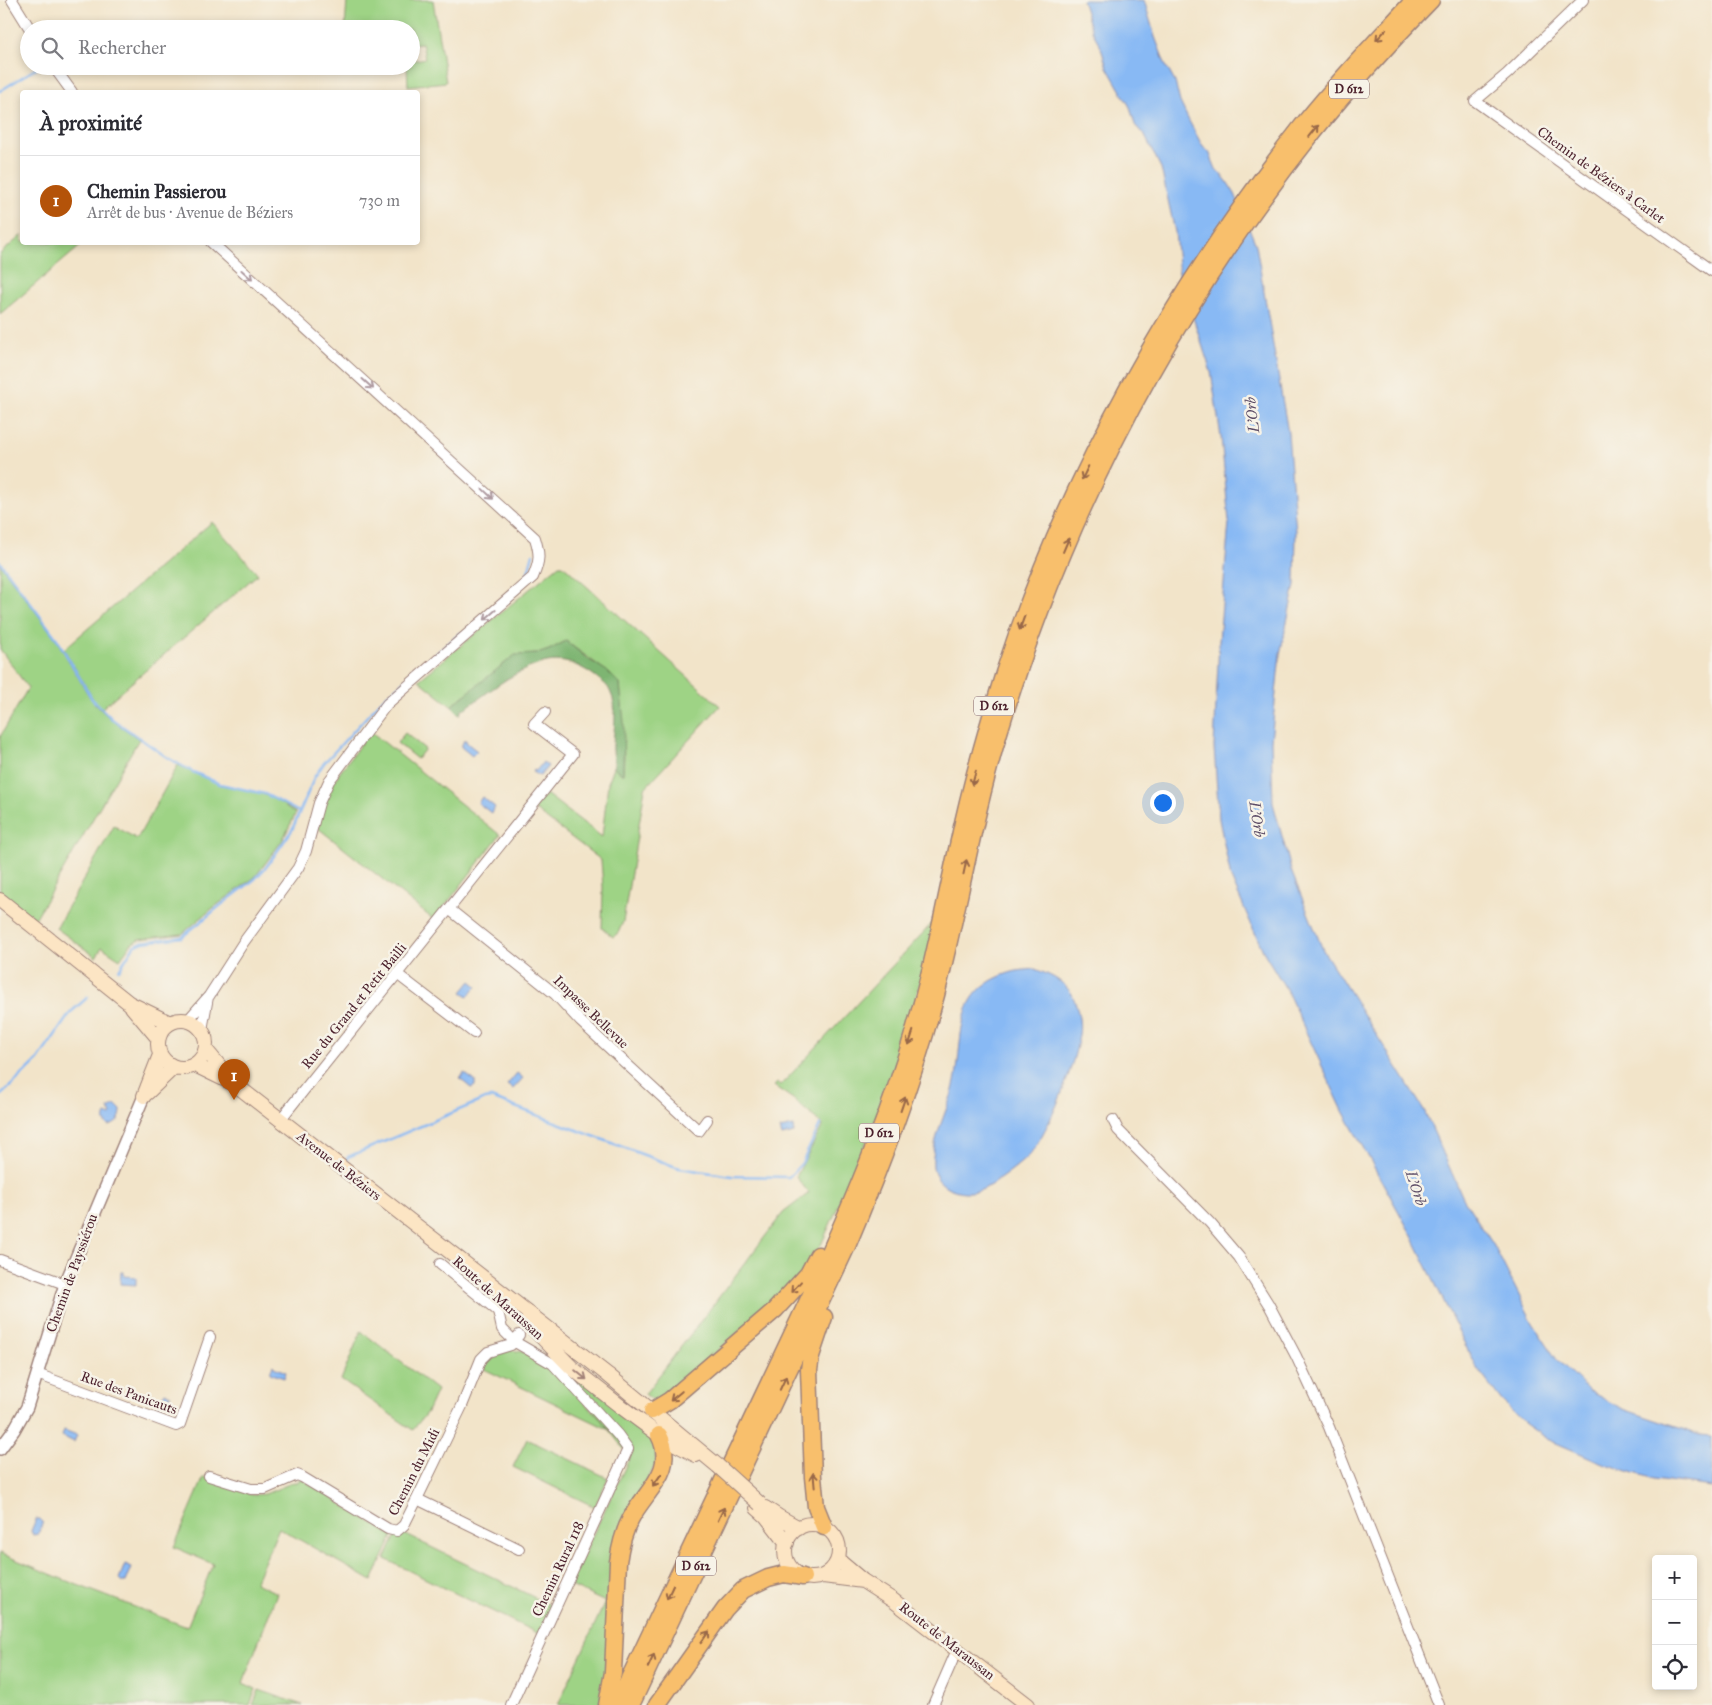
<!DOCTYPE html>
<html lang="fr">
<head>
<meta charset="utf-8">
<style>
  :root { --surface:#fff; --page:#f2f2f3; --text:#2b2b33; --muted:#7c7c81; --line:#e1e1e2; --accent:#b45309 }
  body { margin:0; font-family:"IM FELL Great Primer",serif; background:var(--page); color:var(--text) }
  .controls { position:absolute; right:15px; bottom:15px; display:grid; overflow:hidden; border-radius:5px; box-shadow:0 2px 8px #0003 }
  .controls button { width:45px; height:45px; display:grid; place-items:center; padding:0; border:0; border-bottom:1px solid var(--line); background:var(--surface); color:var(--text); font:25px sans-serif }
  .you { position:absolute; left:1162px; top:802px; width:18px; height:18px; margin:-12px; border:4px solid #fff; border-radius:50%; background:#1a73e8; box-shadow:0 0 0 8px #1a73e833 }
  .badge { display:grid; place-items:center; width:32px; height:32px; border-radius:50%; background:var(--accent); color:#fff; font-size:16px; font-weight:700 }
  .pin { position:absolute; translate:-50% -41px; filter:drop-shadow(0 1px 2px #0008) }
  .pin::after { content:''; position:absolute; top:26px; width:18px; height:15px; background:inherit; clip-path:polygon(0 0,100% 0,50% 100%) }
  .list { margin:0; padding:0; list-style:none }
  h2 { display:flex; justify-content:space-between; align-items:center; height:65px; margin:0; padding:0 20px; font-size:21px }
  h2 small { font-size:16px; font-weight:400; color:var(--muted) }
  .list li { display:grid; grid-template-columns:32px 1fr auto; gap:15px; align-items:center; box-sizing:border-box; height:90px; padding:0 20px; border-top:1px solid var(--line) }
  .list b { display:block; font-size:19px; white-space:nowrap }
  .list p { margin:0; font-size:16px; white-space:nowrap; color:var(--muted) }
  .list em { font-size:16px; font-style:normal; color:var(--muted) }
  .icon { flex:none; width:28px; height:28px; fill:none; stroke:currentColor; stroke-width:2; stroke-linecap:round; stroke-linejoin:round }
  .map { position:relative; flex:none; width:1712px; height:1705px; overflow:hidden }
  .search { position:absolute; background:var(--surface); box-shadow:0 2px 8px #0003; left:20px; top:20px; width:400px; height:55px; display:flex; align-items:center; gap:12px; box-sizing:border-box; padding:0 18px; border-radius:28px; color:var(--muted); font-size:19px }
  .panel { position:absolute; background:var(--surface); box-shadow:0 2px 8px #0003; left:20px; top:90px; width:400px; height:155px; border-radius:5px }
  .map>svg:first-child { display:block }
  .green { fill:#9ed385; stroke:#747958 }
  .forest { fill:#7eb572; stroke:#646a4e }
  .water { fill:#88b9f4; stroke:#696c90 }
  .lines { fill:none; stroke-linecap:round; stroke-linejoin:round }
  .stream { stroke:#88b9f4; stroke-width:2.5 }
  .minor-casing { stroke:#9e827a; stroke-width:12 }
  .tertiary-casing { stroke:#9e827a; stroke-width:14 }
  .secondary-casing { stroke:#9e827a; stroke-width:16 }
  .trunk-casing { stroke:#9e827a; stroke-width:19 }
  .minor { stroke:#fff; stroke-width:10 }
  .tertiary { stroke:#fff; stroke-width:11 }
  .secondary { stroke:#fce5c4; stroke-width:14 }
  .trunk { stroke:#f8bf6c; stroke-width:16 }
  .secondary-bridge-casing { stroke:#9e827a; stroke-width:16; stroke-linecap:butt }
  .secondary-bridge { stroke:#fce5c4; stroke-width:14 }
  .oneway { stroke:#986748 }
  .oneway2 { stroke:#ae9aa0 }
  .oneway3 { stroke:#a38278 }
  .labels { text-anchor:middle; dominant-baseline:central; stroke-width:5; stroke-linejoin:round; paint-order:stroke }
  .shield { fill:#f7f3e8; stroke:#7e5f64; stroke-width:1 }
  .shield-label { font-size:12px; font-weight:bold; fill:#4a1f2b }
  .street-label { font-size:14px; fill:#4a1f2b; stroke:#f7f3e8 }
  .water-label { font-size:15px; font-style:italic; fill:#5d4d67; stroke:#f7f3e8 }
</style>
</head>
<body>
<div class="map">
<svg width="1712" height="1705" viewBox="0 0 1712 1705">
  <rect width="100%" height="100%" fill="#f7f3e8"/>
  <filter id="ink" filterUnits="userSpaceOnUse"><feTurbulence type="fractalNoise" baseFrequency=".02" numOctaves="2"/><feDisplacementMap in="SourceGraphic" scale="10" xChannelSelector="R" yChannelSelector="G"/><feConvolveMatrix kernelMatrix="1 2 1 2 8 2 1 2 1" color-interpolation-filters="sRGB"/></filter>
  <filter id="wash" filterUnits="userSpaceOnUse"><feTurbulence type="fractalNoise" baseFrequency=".0096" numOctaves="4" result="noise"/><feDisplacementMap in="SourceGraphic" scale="20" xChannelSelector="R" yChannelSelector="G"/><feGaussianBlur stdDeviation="1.12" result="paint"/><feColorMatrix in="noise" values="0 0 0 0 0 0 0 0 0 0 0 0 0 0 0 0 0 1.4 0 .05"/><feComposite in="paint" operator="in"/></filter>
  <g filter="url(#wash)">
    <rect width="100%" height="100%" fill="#f2e4c9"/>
    <path class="green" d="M347 0H433L446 82 408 86 407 66H411V61L425 58 422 43 411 44V29H345Z
      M22 235V242L84 243 0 314V254Z
      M212 522 258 574 102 708 93 699 64 649Z
      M0 564 56 639 89 696 96 705 113 721 139 739 35 919 0 892V737L28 688 0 649Z
      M559 565H563L720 706 645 788 623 922 618 933 613 937 602 928 603 887 601 860 534 809 546 794 602 837 608 783 614 767 623 775 624 756 620 684C604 667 584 656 566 641L549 650 537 654 515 656 451 706 419 680Z
      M370 731 500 835 434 920 318 828 325 798 333 782Z
      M405 733 425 749 417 759 397 743Z
      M178 765 221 785 253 791 271 797 296 813 282 841 255 877 213 908 182 934 139 939 131 944 120 959 102 947 96 957 56 928 114 826 137 839Z
      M937 918 922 978 888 1089 861 1155 821 1245 803 1274 658 1404 645 1394 783 1213 809 1193 796 1177 823 1125 793 1099 774 1086 777 1083 781 1085Z
      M361 1331 437 1390 427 1412 413 1430 341 1380Z
      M511 1350 523 1352 547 1364 612 1431 482 1368 487 1358Z
      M552 1356 649 1432 655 1446 656 1463 645 1485 634 1500 604 1705H558L605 1602 569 1585 630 1457Z
      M527 1439 608 1478 595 1507 513 1467Z
      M204 1477 252 1495 265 1494 294 1482H298L300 1478 393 1536 372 1581 279 1528 255 1583 277 1593 243 1683 256 1689 250 1705H0V1553L67 1581 187 1627 213 1564 174 1547Z
      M398 1531 552 1606 539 1634 385 1559Z
      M259 1690 302 1705H253Z"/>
    <path class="forest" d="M566 641 588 659 607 671 620 684 624 722 623 775 614 767C615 759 612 752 613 744 614 728 618 707 610 691 608 686 604 683 600 680 583 666 562 656 540 664 507 674 489 693 461 711L460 715 451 706 515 655 537 654 549 650Z"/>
    <path class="water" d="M1082 0H1144L1155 37 1166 66 1175 82 1180 102 1189 121 1203 147 1209 152 1216 169 1226 180 1235 194 1256 245 1288 433 1296 531 1295 585 1280 654 1271 741 1273 803 1292 873 1323 950 1424 1110 1463 1198 1494 1246 1533 1323 1557 1359 1589 1391 1623 1409 1700 1435 1712 1436V1487L1654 1479 1605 1464 1547 1439 1524 1423 1502 1401 1476 1367 1411 1234 1343 1111 1286 989 1263 951 1231 878 1219 819 1214 747 1219 641 1229 522 1221 437 1211 372 1179 275 1175 232 1161 168 1145 136 1135 125 1130 107 1107 67 1100 45 1092 31Z
      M464 740H466L467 743 477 751 472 756 461 747Z
      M543 762 548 766 540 776 532 772 534 770 536 771Z
      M482 797 495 807 491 813 478 803Z
      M1035 969C1049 975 1064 980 1072 995 1078 1006 1081 1023 1079 1035 1074 1068 1050 1128 1030 1154 1022 1163 992 1186 981 1190 963 1196 936 1189 933 1167 931 1142 946 1113 953 1090 966 1043 949 992 1009 973 1017 970 1027 970 1035 969Z
      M471 981 477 986 468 996 462 992Z
      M464 1073 475 1081V1086L471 1088 460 1079Z
      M517 1073 523 1078 513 1089 507 1085Z
      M116 1105 121 1110C121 1119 116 1125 108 1126 104 1122 104 1118 106 1114L111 1116 112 1115 108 1109Z
      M793 1126 794 1133 782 1136 780 1129Z
      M121 1272H124V1276L136 1277V1285L120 1284Z
      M273 1365 274 1367 286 1372 284 1378 270 1373Z
      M165 1392 171 1395 164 1405 161 1404 159 1406 157 1404Z
      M64 1430 77 1435 74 1442 62 1436Z
      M36 1519H40L43 1522 38 1534 33 1535 31 1531Z
      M125 1564 132 1567 126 1582H122L119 1579Z"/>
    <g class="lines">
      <path class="stream" d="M0 91 40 66
        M0 562 57 639 92 699 112 719 168 758 193 772 220 784 265 794 299 812
        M527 576 533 554
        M119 970 134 946 143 942 182 937 221 905 255 879 267 866 292 830 315 776 324 763 382 700 461 633
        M0 1096 38 1060 71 1012 88 997
        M346 1161 348 1157 485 1099 491 1098 679 1168 732 1176 789 1177 802 1163 820 1125"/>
    </g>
  </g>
  <g filter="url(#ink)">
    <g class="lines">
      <defs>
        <path id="minor" d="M12 0 30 29
          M1583 0 1507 74 1475 101 1712 271
          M53 66 72 92
          M449 909 555 994 580 1021 699 1131 707 1120
          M397 974 474 1033
          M188 1020 209 996 243 943 298 868 306 851 319 803 329 781 387 704 533 577C540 561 540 554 535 538L211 242
          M202 1030 208 997
          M280 1120 573 754 534 724 545 712
          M1113 1120 1118 1130 1210 1223 1239 1257 1269 1305 1296 1356 1329 1427 1439 1705
          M0 1260 65 1284
          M440 1264 498 1311 502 1329 515 1342 553 1364 618 1435 628 1449 511 1705
          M37 1374 176 1426 180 1424 210 1337
          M209 1476 251 1489H265L297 1475 302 1477 388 1529 397 1531 404 1525 417 1499 462 1406 481 1359 488 1352 511 1345 519 1335
          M417 1499 519 1549
          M933 1705 957 1650"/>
        <path id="tertiary" d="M0 1449 14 1430 27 1407 65 1284 144 1096"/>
        <path id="secondary" d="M0 900 129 1003 170 1023
          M132 1007 158 1038
          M158 1044a24 24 0 1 1 48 0a24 24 0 1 1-48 0Z
          M206 1050 231 1080
          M195 1065 236 1085 608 1375 718 1466
          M147 1093 174 1067
          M144 1096 160 1055
          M527 1322 572 1368 620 1406 659 1435 696 1455
          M757 1508 766 1516 787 1543
          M765 1508 779 1517 799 1528
          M785 1551a27 27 0 1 1 54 0a27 27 0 1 1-54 0Z
          M838 1560 863 1581 894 1601 1028 1705
          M823 1576 863 1581"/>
        <path id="trunk" d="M824 1317 811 1356 809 1370 813 1477 816 1507 824 1527
          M652 1411 670 1400 775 1310 808 1274 818 1255
          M607 1705 613 1672 618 1562C620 1547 624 1531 631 1518 647 1489 677 1470 659 1435
          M619 1705 629 1679 815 1286C855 1197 894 1105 920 1010 936 954 946 897 959 841 971 784 987 728 1004 673 1068 476 1172 292 1299 130 1335 84 1375 43 1414 0
          M631 1705 847 1246C882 1164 913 1081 936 995 959 907 973 817 1000 729 1066 510 1171 310 1314 131 1351 85 1390 42 1431 0
          M657 1705 725 1609 743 1590 768 1578 784 1574 803 1577"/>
      </defs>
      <use href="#minor" class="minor-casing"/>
      <use href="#tertiary" class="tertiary-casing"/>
      <use href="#secondary" class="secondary-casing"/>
      <use href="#trunk" class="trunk-casing"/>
      <use href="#minor" class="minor"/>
      <use href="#tertiary" class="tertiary"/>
      <use href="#secondary" class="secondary"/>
      <use href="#trunk" class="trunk"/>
      <defs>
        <path id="secondary-bridge" d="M718 1466 760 1504"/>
      </defs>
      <use href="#secondary-bridge" class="secondary-bridge-casing"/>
      <use href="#secondary-bridge" class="secondary-bridge"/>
    </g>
    <defs><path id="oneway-shaft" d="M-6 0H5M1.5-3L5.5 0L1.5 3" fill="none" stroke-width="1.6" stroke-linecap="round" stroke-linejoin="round" transform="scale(1.25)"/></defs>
    <g class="oneway">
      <use href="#oneway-shaft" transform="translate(1381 35) rotate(133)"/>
      <use href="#oneway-shaft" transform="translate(1314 131) rotate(-51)"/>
      <use href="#oneway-shaft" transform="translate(1085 473) rotate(116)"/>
      <use href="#oneway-shaft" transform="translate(1066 545) rotate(-67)"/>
      <use href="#oneway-shaft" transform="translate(1022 623) rotate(110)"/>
      <use href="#oneway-shaft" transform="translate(974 778) rotate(105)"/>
      <use href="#oneway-shaft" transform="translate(965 867) rotate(-78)"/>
      <use href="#oneway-shaft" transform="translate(911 1038) rotate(108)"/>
      <use href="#oneway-shaft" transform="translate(903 1104) rotate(-71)"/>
      <use href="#oneway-shaft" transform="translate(796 1287) rotate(132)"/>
      <use href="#oneway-shaft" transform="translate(783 1383) rotate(-65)"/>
      <use href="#oneway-shaft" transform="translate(676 1396) rotate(140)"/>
      <use href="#oneway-shaft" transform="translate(657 1480) rotate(125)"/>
      <use href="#oneway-shaft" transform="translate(814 1480) rotate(-95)"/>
      <use href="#oneway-shaft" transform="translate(721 1514) rotate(-65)"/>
      <use href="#oneway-shaft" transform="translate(670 1592) rotate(115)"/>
      <use href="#oneway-shaft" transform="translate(705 1637) rotate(-55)"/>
      <use href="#oneway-shaft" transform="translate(651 1661) rotate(-65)"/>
    </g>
    <g class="oneway2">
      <use href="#oneway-shaft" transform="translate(247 275) rotate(42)"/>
      <use href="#oneway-shaft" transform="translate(368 384) rotate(42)"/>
      <use href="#oneway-shaft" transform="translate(488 494) rotate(43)"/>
      <use href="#oneway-shaft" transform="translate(490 615) rotate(139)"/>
    </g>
    <use class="oneway3" href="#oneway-shaft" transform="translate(581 1375) rotate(39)"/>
  </g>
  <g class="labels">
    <g class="shield">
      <rect x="1329" y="79.5" width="40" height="19" rx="4"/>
      <rect x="974" y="696.5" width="40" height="19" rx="4"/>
      <rect x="859" y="1123.5" width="40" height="19" rx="4"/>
      <rect x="676" y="1556.5" width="40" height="19" rx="4"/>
    </g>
    <g class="shield-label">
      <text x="1349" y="89">D 612</text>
      <text x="994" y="706">D 612</text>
      <text x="879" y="1133">D 612</text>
      <text x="696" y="1566">D 612</text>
    </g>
    <g class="street-label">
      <text transform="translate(1601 175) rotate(36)">Chemin de Béziers à Carlet</text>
      <text transform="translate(354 1006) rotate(-51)">Rue du Grand et Petit Bailli</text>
      <text transform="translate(591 1012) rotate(44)">Impasse Bellevue</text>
      <text transform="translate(339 1166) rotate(38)">Avenue de Béziers</text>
      <text transform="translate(72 1273) rotate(-70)">Chemin de Payssiérou</text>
      <text transform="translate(498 1298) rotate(42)">Route de Maraussan</text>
      <text transform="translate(129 1393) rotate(20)">Rue des Panicauts</text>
      <text transform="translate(414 1472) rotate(-63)">Chemin du Midi</text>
      <text transform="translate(558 1569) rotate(-65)">Chemin Rural 118</text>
      <text transform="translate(947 1641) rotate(38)">Route de Maraussan</text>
    </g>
    <g class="water-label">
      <text transform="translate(1252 415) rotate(-97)">L'Orb</text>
      <text transform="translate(1257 819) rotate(81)">L'Orb</text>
      <text transform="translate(1416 1188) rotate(71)">L'Orb</text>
    </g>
  </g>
</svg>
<div class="controls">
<button>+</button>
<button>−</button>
<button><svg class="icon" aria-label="locate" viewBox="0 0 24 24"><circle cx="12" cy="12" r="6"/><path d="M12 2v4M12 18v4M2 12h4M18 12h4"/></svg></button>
</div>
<div class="you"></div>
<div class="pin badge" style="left:234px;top:1100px">1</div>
<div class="search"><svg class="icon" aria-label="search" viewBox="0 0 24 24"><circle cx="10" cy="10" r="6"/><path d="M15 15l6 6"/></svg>Rechercher</div>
<section class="panel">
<h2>À proximité<small></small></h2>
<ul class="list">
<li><span class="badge">1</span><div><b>Chemin Passierou</b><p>Arrêt de bus · Avenue de Béziers</p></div><em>730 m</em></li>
</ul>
</section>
</div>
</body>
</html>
